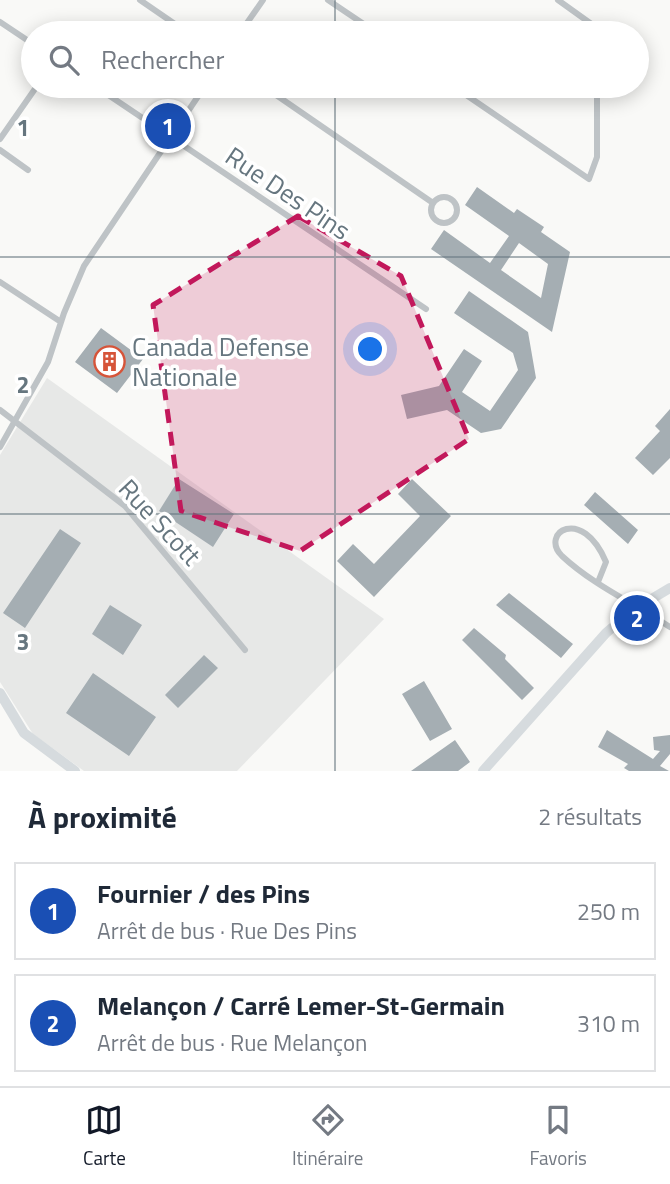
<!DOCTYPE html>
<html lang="fr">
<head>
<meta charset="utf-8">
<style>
  :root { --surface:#fff; --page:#f6f6f7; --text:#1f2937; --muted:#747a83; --line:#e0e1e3; --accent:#111827 }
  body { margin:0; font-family:"Titillium Web",sans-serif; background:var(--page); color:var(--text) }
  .you { position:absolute; left:371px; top:350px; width:24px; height:24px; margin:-18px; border:5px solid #fff; border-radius:50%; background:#1a73e8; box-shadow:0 0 0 10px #1a73e833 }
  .badge { display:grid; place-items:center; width:46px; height:46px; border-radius:50%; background:var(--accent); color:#fff; font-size:23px; font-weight:700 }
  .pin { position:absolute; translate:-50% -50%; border:4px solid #fff; box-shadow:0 2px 7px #0006 }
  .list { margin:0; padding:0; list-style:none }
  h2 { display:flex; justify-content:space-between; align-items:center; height:91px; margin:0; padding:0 28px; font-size:30px }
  h2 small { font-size:23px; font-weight:400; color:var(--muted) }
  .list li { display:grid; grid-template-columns:46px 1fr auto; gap:21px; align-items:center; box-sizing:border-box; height:98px; margin:0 14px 14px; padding:0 14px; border:2px solid var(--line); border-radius:0px }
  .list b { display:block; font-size:26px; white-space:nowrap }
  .list p { margin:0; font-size:23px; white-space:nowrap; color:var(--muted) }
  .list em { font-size:23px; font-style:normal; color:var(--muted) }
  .icon { flex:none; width:38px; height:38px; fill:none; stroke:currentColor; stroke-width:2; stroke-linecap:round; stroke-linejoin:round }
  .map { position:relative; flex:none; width:670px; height:771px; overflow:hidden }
  .search { position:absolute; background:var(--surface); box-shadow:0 4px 18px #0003; left:21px; right:21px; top:21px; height:77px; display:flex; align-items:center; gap:18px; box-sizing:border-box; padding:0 24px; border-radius:38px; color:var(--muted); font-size:26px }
  .sheet { height:315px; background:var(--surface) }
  nav { display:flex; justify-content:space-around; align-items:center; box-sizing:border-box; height:98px; border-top:2px solid var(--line); background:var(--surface); font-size:19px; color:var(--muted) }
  nav a { display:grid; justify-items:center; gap:4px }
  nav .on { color:var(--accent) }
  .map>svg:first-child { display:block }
  .built { fill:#e7e8e7 }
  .building { fill:#a5aeb3; fill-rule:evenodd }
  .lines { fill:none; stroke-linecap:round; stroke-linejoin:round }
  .street { stroke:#bec3c6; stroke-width:6 }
  .secondary { stroke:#d6dbde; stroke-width:10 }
  .marked { fill:#c2185b; fill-opacity:0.2; stroke:#c2185b; stroke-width:5; stroke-dasharray:14 9; stroke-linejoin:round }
  .grid { fill:none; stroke:#66767f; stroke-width:2; stroke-opacity:0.55 }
  .labels { text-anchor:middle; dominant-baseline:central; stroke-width:7; stroke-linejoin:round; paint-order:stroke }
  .street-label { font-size:26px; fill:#66767f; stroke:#fff }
  .poi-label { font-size:26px; fill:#66767f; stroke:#fff; text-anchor:start }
  .grid-label { font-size:23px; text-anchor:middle; font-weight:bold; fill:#66767f; stroke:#fff; stroke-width:7; stroke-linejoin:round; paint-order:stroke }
</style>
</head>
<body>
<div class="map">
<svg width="670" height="771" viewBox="0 0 670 771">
  <rect width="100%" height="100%" fill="#f9f9f7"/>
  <path class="built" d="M47 378 384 619 237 771H84L33 734 0 682V455Z"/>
  <path class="building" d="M477 187 514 213 517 209 544 227 541 232 570 252 552 332 431 249 444 230 490 263 509 236 465 205ZM519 243 548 264 541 298 501 270Z
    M469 291 528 332 536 378 501 429 481 433 447 410 407 419 401 395 439 386 464 349 482 361 462 392 490 411 518 370 513 353 454 313Z
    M101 328 143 359 117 393 75 362Z
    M670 409V458L653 475 635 458 660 431 655 426Z
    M179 479 234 514 213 547 159 511Z
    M412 479 451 516 374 597 337 561 353 544 374 564 420 516 398 494Z
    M595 492 638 530 628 544 584 505Z
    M60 529 81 543 25 628 3 613Z
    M509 593 573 644 561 658 496 605Z
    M110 605 142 625 123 655 92 634Z
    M474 628 506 655 505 659 534 688 522 700 462 640Z
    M204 655 218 668 178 708 165 695Z
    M93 673 156 717 129 756 66 713Z
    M424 681 452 729 430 741 402 694Z
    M607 730 653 759 660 751 654 750 653 737 670 735V754L660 766 669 771H629L624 768 628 764 598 747Z
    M455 740 470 762 458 771H411Z"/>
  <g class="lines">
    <path class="street" d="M140 0 188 33
      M328 0 377 33
      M558 0 597 28V33
      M0 22 33 44
      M240 33 263 0
      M95 86 426 309
      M263 86 433 203
      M453 86 589 179 597 157V86
      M0 139 37 86
      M0 150 28 170
      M431 210a13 13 0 1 1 26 0a13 13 0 1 1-26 0Z
      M0 282 61 322
      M0 410 125 506 245 650
      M0 447 48 362 64 313 84 266 205 86
      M598 582 606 562C582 505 539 533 562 556 593 585 635 604 670 627"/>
    <path class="secondary" d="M0 693 24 733 75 771
      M483 771 606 633 633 610 670 588"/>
  </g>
  <path class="marked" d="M298 216 401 276 469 439 300 551 181 511 153 305Z"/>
  <path class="grid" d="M335 0V33M335 86V771M0 257H670M0 514H670"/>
  <defs>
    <symbol id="building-ring" viewBox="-11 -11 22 22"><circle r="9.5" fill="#fff" stroke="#d65439" stroke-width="1.5"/><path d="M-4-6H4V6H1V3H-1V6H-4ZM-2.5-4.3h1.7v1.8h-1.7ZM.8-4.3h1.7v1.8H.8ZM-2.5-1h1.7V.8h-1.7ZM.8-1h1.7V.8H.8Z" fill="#d65439"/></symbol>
  </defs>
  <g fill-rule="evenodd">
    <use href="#building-ring" x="92" y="344" width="35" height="35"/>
  </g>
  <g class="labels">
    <g class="street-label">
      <text transform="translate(288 193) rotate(34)">Rue Des Pins</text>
      <text transform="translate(160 522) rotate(47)">Rue Scott</text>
    </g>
    <g class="poi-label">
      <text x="132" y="346">Canada Defense<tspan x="132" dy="30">Nationale</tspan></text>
    </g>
  </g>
  <g class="grid-label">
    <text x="23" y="136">1</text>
    <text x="23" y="393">2</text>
    <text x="23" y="650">3</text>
  </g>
</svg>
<div class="you"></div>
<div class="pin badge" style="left:168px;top:126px;background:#1a4fb4">1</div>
<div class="pin badge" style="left:637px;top:618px;background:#1a4fb4">2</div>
<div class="search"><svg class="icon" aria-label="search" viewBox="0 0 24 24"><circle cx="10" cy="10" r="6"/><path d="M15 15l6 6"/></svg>Rechercher</div>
</div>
<section class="sheet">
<h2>À proximité<small>2 résultats</small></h2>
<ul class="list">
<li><span class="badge" style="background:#1a4fb4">1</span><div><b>Fournier / des Pins</b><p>Arrêt de bus · Rue Des Pins</p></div><em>250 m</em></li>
<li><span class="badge" style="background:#1a4fb4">2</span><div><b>Melançon / Carré Lemer-St-Germain</b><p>Arrêt de bus · Rue Melançon</p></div><em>310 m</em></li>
</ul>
</section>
<nav>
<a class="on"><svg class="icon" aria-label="map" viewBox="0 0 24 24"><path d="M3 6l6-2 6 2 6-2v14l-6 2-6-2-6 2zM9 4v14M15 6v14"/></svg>Carte</a>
<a><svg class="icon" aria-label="directions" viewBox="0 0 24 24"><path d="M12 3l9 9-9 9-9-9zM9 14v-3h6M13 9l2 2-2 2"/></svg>Itinéraire</a>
<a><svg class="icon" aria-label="saved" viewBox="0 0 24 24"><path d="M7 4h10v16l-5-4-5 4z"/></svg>Favoris</a>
</nav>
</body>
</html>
